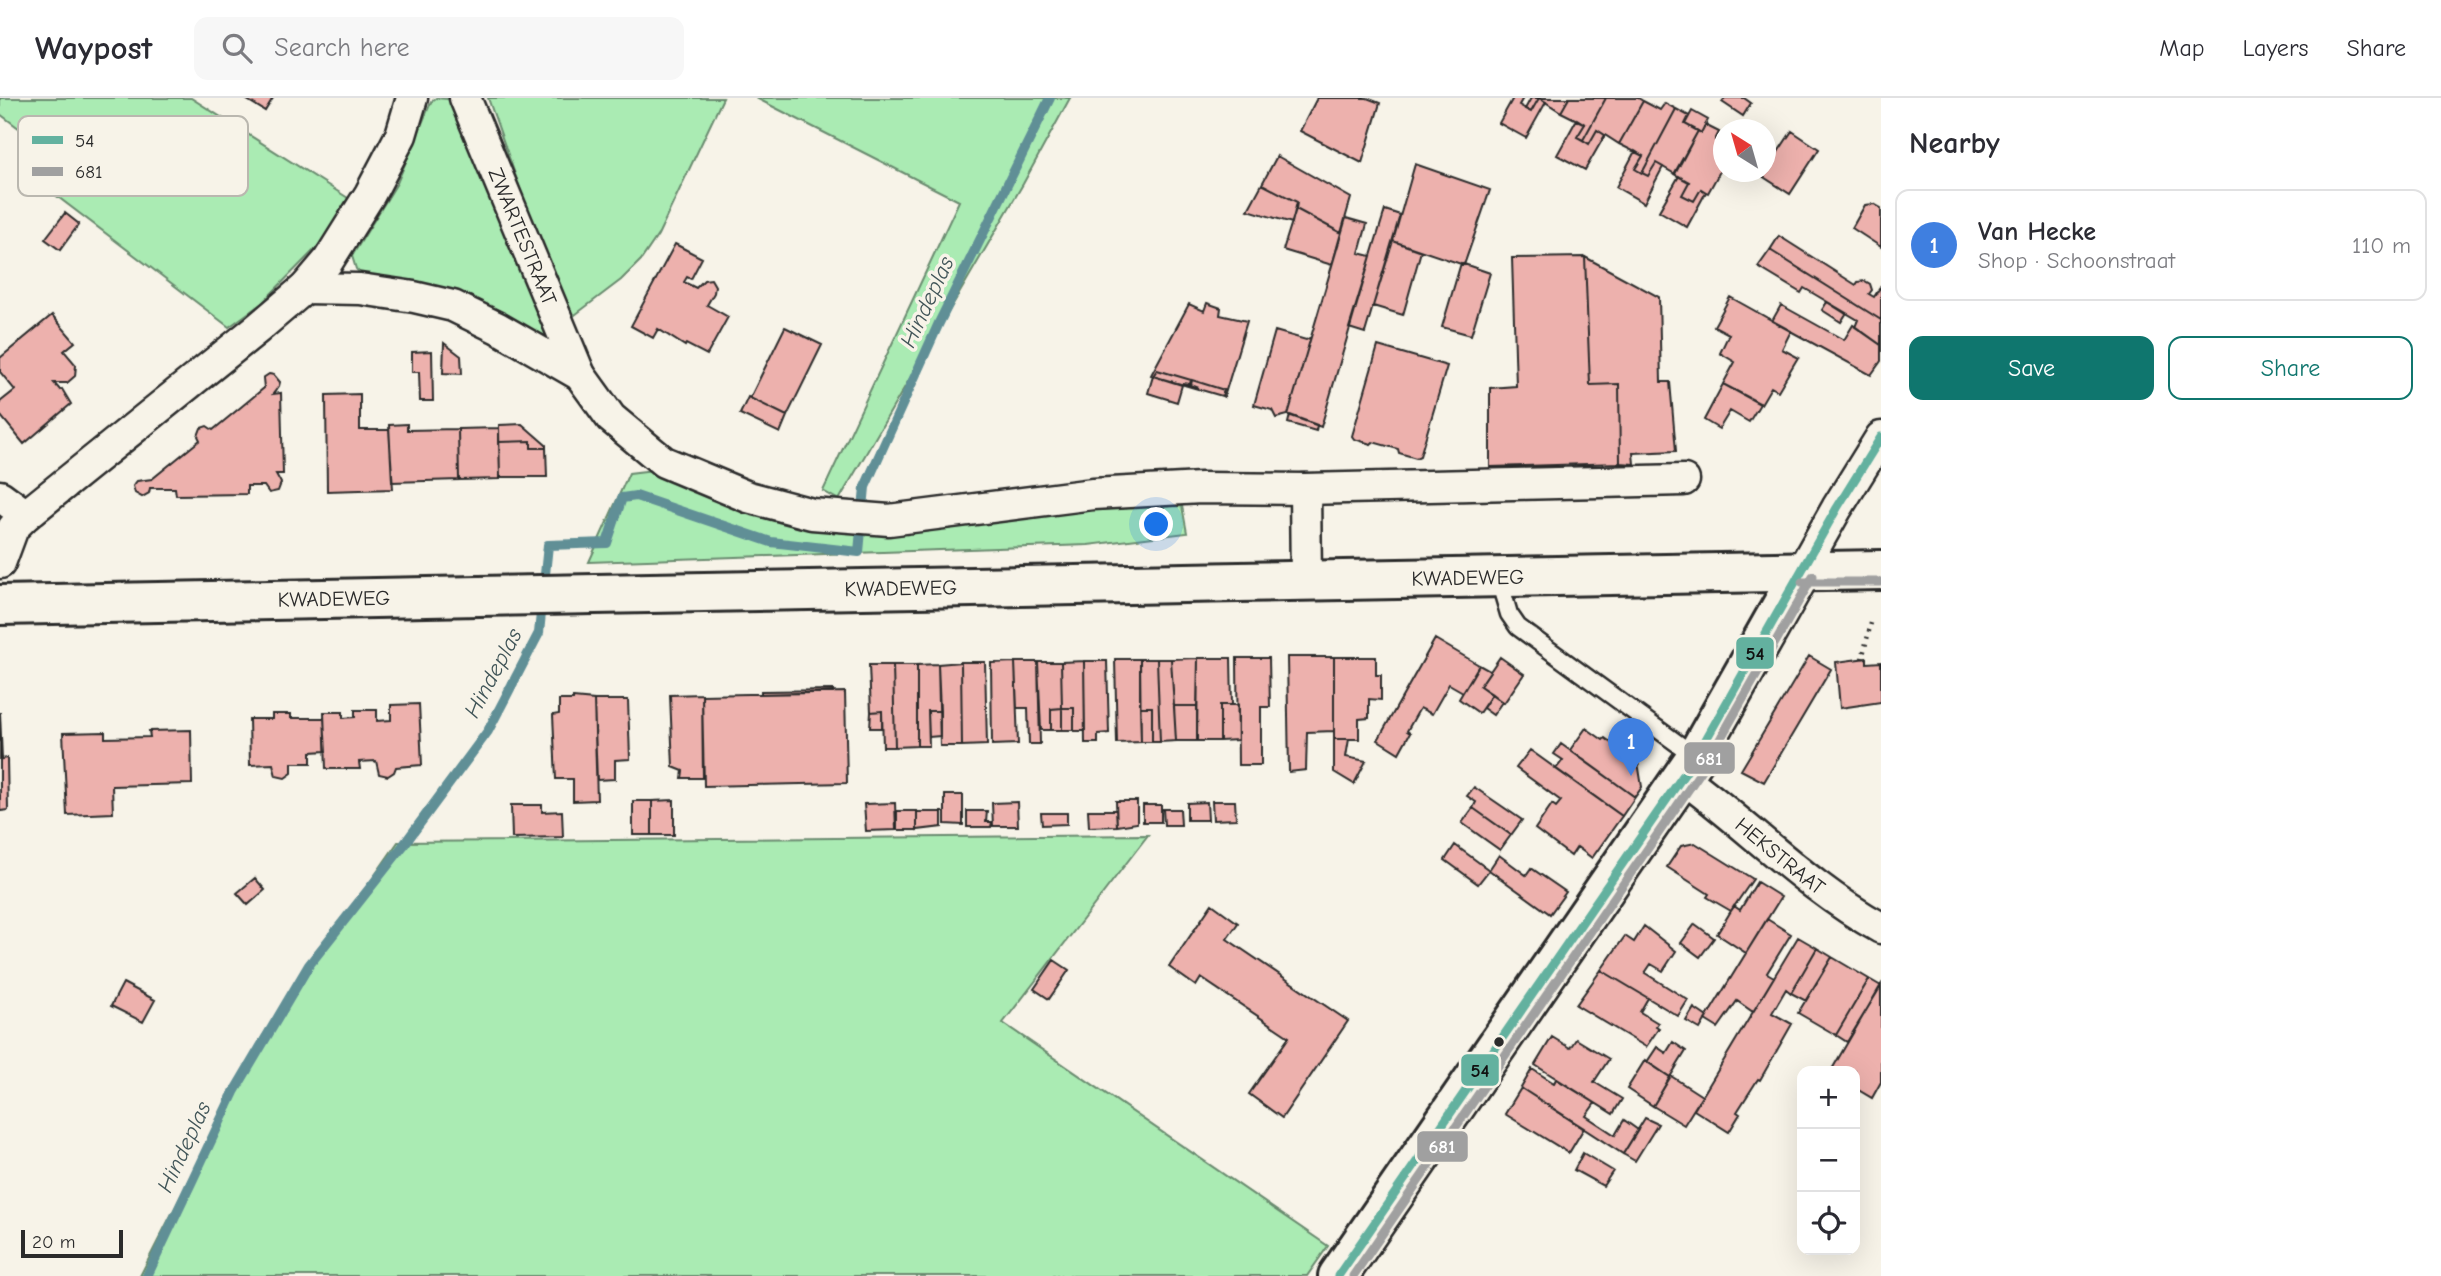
<!DOCTYPE html>
<html lang="en">
<head>
<meta charset="utf-8">
<style>
  :root { --surface:#fff; --page:#f7f7f7; --text:#2b2b33; --muted:#7c7c81; --line:#e1e1e2; --accent:#0f766e }
  body { margin:0; font-family:"Comic Neue",sans-serif; background:var(--page); color:var(--text) }
  .controls { position:absolute; right:21px; bottom:21px; display:grid; overflow:hidden; border-radius:14px; box-shadow:0 7px 28px #0002 }
  .controls button { width:63px; height:63px; display:grid; place-items:center; padding:0; border:0; border-bottom:2px solid var(--line); background:var(--surface); color:var(--text); font:35px sans-serif }
  .compass { position:absolute; left:1713px; top:21px; width:63px; height:63px; border-radius:50%; background:var(--surface); box-shadow:0 7px 28px #0002; rotate:323deg }
  .scale { position:absolute; left:21px; bottom:18px; width:102px; box-sizing:border-box; padding-left:7px; border:4px solid #2b2b2b; border-top:0; font-size:19px; line-height:24px; white-space:nowrap; color:#2b2b2b; -webkit-text-stroke:5px #f7f3e8; paint-order:stroke }
  .you { position:absolute; left:1157px; top:427px; width:24px; height:24px; margin:-18px; border:5px solid #fff; border-radius:50%; background:#1a73e8; box-shadow:0 0 0 10px #1a73e833 }
  .badge { display:grid; place-items:center; width:46px; height:46px; border-radius:50%; background:var(--accent); color:#fff; font-size:23px; font-weight:700 }
  .pin { position:absolute; translate:-50% -58px; filter:drop-shadow(0 2px 4px #0008) }
  .pin::after { content:''; position:absolute; top:37px; width:24px; height:21px; background:inherit; clip-path:polygon(0 0,100% 0,50% 100%) }
  .list { margin:0; padding:0; list-style:none }
  h2 { display:flex; justify-content:space-between; align-items:center; height:91px; margin:0; padding:0 28px; font-size:30px }
  h2 small { font-size:23px; font-weight:400; color:var(--muted) }
  .list li { display:grid; grid-template-columns:46px 1fr auto; gap:21px; align-items:center; box-sizing:border-box; height:112px; margin:0 14px 14px; padding:0 14px; border:2px solid var(--line); border-radius:14px }
  .list b { display:block; font-size:26px; white-space:nowrap }
  .list p { margin:0; font-size:23px; white-space:nowrap; color:var(--muted) }
  .list em { font-size:23px; font-style:normal; color:var(--muted) }
  .actions { display:flex; gap:14px; padding:21px 28px }
  .actions a { flex:1; padding:16px 0; border:2px solid var(--accent); border-radius:14px; text-align:center; font-size:24px; color:var(--accent) }
  .actions .main { background:var(--accent); color:#fff }
  .icon { flex:none; width:38px; height:38px; fill:none; stroke:currentColor; stroke-width:2; stroke-linecap:round; stroke-linejoin:round }
  .map { position:relative; flex:none; width:1881px; height:1178px; overflow:hidden }
  header { display:flex; align-items:center; gap:42px; box-sizing:border-box; height:98px; padding:0 35px; background:var(--surface); border-bottom:2px solid var(--line) }
  header strong { font-size:33px }
  nav { display:flex; gap:38px; margin-inline-start:auto; font-size:24px }
  .search { width:490px; height:63px; background:var(--page); display:flex; align-items:center; gap:18px; box-sizing:border-box; padding:0 24px; border-radius:14px; color:var(--muted); font-size:26px }
  main { display:flex }
  aside { flex:1; background:var(--surface) }
  .map>svg:first-child { display:block }
  .green { fill:#aaebb3; stroke:#6a8b6f; stroke-width:2 }
  .lines { fill:none; stroke-linecap:round; stroke-linejoin:round }
  .stream { stroke:#608f96; stroke-width:10 }
  .building { fill:#edb1ad; stroke:#2b2b2b; stroke-width:2 }
  .lane-casing { stroke:#2b2b2b; stroke-width:21 }
  .street-casing { stroke:#2b2b2b; stroke-width:35 }
  .secondary-casing { stroke:#2b2b2b; stroke-width:44 }
  .path { stroke:#2b2b2b; stroke-width:4.5; stroke-dasharray:2 5; stroke-linecap:butt }
  .lane { stroke:#f7f3e8; stroke-width:16 }
  .street { stroke:#f7f3e8; stroke-width:30 }
  .secondary { stroke:#f7f3e8; stroke-width:38 }
  .bus-1-casing { stroke:#f7f3e8; stroke-width:14 }
  .bus-2-casing { stroke:#f7f3e8; stroke-width:14 }
  .bus-1 { stroke:#63b19f; stroke-width:9 }
  .bus-2 { stroke:#a0a0a0; stroke-width:9 }
  .bus-dot { fill:#2b2b2b; stroke:#f7f3e8; stroke-width:2.5 }
  .labels { text-anchor:middle; dominant-baseline:central; stroke-width:7; stroke-linejoin:round; paint-order:stroke }
  .street-label { font-size:21px; fill:#2b2b2b; stroke:#f7f3e8 }
  .water-label { font-size:23px; font-style:italic; fill:#415558; stroke:#f7f3e8 }
  .key { fill:#f7f3e8; stroke:#bab7af; stroke-width:2 }
  .key-label { font-size:19px; fill:#2b2b2b }
  .line-badge { stroke:#f7f3e8; stroke-width:2.5 }
  .badge-label { font-size:19px; text-anchor:middle; font-weight:bold; fill:#fff }
  .pale-badge-label { font-size:19px; text-anchor:middle; font-weight:bold; fill:#111 }
</style>
</head>
<body>
<header>
<strong>Waypost</strong>
<div class="search"><svg class="icon" aria-label="search" viewBox="0 0 24 24"><circle cx="10" cy="10" r="6"/><path d="M15 15l6 6"/></svg>Search here</div>
<nav><a>Map</a><a>Layers</a><a>Share</a></nav>
</header>
<main>
<div class="map">
<svg width="1881" height="1178" viewBox="0 0 1881 1178">
  <rect width="100%" height="100%" fill="#f7f3e8"/>
  <filter id="ink" filterUnits="userSpaceOnUse"><feTurbulence type="fractalNoise" baseFrequency=".0143" numOctaves="2"/><feDisplacementMap in="SourceGraphic" scale="14" xChannelSelector="R" yChannelSelector="G"/><feConvolveMatrix kernelMatrix="1 2 1 2 8 2 1 2 1" color-interpolation-filters="sRGB"/></filter>
  <g filter="url(#ink)">
    <path class="green" d="M0 0H191L348 100 327 139 262 205 229 229 33 80 52 55 0 16Z
      M436 0 448 1 460 15 551 236 540 239 364 179 356 171 352 158 397 85 431 4Z
      M488 0H723L658 137 641 162 621 182 567 223Z
      M756 0H1070L1023 86 839 402 823 393 959 103Z
      M662 371 781 420 1182 408 1187 435 1088 447 589 464 629 375Z
      M1148 737 1003 925 1328 1148 1307 1178H140L262 939 398 744Z"/>
    <g class="lines">
      <path class="stream" d="M147 1178 234 994 309 867 403 748 488 633 539 535 548 447 607 445 622 400 636 398 771 444 859 454 865 389 939 225 1050 0"/>
    </g>
    <path class="building" d="M244 0H273L265 13Z
      M1317 0H1367L1380 5 1362 65 1300 33Z
      M1513 0H1523L1519 7 1531 14 1539 0 1546 4 1526 40 1499 25Z
      M1531 0H1569L1561 14 1539 0 1531 14 1525 11Z
      M1569 0H1606L1583 42 1577 39 1585 26 1561 14Z
      M1606 0H1638L1643 3 1619 46 1597 32 1589 46 1583 42Z
      M1725 0H1744L1751 5 1743 18 1722 4Z
      M1643 3 1660 12 1665 5 1676 11 1642 75 1635 71 1643 58 1619 46Z
      M1676 11 1689 18 1685 26 1698 33 1675 76 1656 65 1648 78 1642 75Z
      M1692 13 1708 22 1701 35 1685 26Z
      M1577 21 1585 26 1577 39 1589 46 1597 32 1605 37 1585 72 1557 57Z
      M1705 27 1719 34 1715 42 1724 47V66L1708 95 1701 91 1694 103 1682 97 1689 84 1674 76 1698 33 1701 35Z
      M1792 33 1819 51 1790 96 1762 78Z
      M1635 53 1643 58 1635 71 1642 75 1648 78 1656 65 1663 69 1644 105 1616 89Z
      M1277 58 1351 100 1341 135 1296 111 1297 104 1262 86Z
      M1415 66 1490 92 1464 167 1393 143Z
      M1679 78 1689 84 1682 97 1694 103 1701 91 1706 94 1687 129 1659 113Z
      M1262 86 1297 104 1292 125 1248 112Z
      M1874 106 1881 110V149L1852 130 1865 107Z
      M1296 111 1341 135 1332 167 1283 152Z
      M1385 112 1400 117 1365 235 1349 230Z
      M65 115 79 126 60 152 45 141Z
      M1346 120 1367 126 1359 155 1371 158 1321 329 1288 317Z
      M1779 138 1856 187 1858 184 1865 183 1870 186 1872 192 1869 196 1874 199 1881 188V222L1770 152Z
      M1393 143 1421 153 1403 217 1373 208Z
      M675 146 702 160 691 181 687 179 684 184 696 190 704 182 711 181 715 188 714 195 707 207 728 219 707 257 686 246 685 248 658 231 653 240 631 228Z
      M1770 152 1881 222V247L1855 229 1858 222 1804 190 1801 195 1758 169Z
      M1585 159 1659 199 1661 284H1670L1676 353 1633 355 1634 366 1620 365 1619 286 1590 287Z
      M1585 159 1590 287 1619 286 1620 365 1490 369V290L1516 288 1512 160Z
      M1461 165 1490 175 1471 237 1442 229Z
      M1730 199 1791 233 1782 251 1799 260 1797 261 1778 293 1771 289 1761 306 1723 286 1735 264 1720 255 1729 236 1714 228Z
      M1827 204 1846 216 1841 224 1822 212Z
      M1207 205 1221 210 1220 217 1247 223 1224 299 1222 298 1224 292 1192 282 1191 287 1199 290 1182 285 1190 286 1191 282 1157 272 1153 278 1151 277 1189 206 1204 213Z
      M1781 207 1844 242 1853 227 1881 247V263L1871 277 1772 223Z
      M52 217 75 244 64 253 76 267 75 278 67 285H54L60 292 62 291 71 306 24 346 0 317V304L15 292 0 274V260Z
      M785 229 822 247 787 318 750 300Z
      M1275 233 1306 242 1311 239 1288 317 1276 320 1272 312 1254 307Z
      M444 245 461 258 462 276 443 275Z
      M1378 248 1447 268 1420 358 1416 360 1399 355 1398 351 1373 344 1371 346 1354 341 1352 338Z
      M432 253 433 303H420L419 274H412V254Z
      M1157 272 1191 282 1190 286 1182 285 1199 290 1191 287 1192 282 1224 292 1222 298 1153 278Z
      M269 276 274 277 280 284 279 288 273 296 281 295 283 376H276L281 385 278 393 269 395 264 388H247V396L176 397 175 390H150L149 395 142 399 135 395 133 388 137 383 152 381 200 342 198 338 201 330 207 328 213 332 264 290 263 280Z
      M1153 278 1182 287 1177 304 1148 295Z
      M1723 286 1760 306 1749 324 1730 313 1719 331 1704 322Z
      M360 296V332H389L393 391 327 393 326 297Z
      M748 299 787 318 780 335 740 316Z
      M1290 317 1317 327 1316 333 1288 325Z
      M407 326V332L458 331 459 382 392 384 389 327Z
      M522 326 546 347V350H531V343L499 344V327Z
      M499 330 500 381 459 382 458 331Z
      M531 343V350H546L547 379H500L499 344Z
      M1435 541 1479 567 1463 594 1449 586 1432 616 1420 610 1407 633 1410 635 1399 655 1378 642Z
      M1809 558 1831 571 1764 684 1741 672Z
      M1287 559H1334V633L1307 634 1306 672 1289 674Z
      M1334 559H1376V577H1381V602L1369 601V620L1359 621V641H1334Z
      M1500 559 1524 576 1504 605 1480 588Z
      M1198 560H1231L1232 607H1220V643H1197Z
      M1198 560 1197 608H1174L1171 561Z
      M1237 560H1269L1270 609H1261V667H1238Z
      M1867 560V565L1881 564V604L1840 610 1836 564Z
      M1115 561H1140L1141 644 1117 645Z
      M1140 561H1157L1160 644H1152V609H1140Z
      M1157 561H1171L1176 643 1160 644Z
      M1084 563H1107L1109 635 1098 636V645H1085Z
      M1084 563 1085 633H1074V610H1062L1061 564Z
      M961 564H985L987 647 962 648Z
      M961 564 962 648H940L938 566Z
      M1015 564H1038L1040 646H1029L1028 610H1017Z
      M1015 564 1018 646 992 647 991 565Z
      M1038 564H1061L1062 610 1051 611V632H1041Z
      M938 566 940 613H928L929 648H917V567Z
      M869 567H893L895 649H883L882 613 871 614Z
      M893 567H917V648L895 649Z
      M1479 567 1490 573 1480 588 1492 596 1479 615 1459 601Z
      M833 592V595H813L761 596V593Z
      M845 594 847 685 704 688 702 595V597Z
      M702 596 703 680H682L683 673 673 669 670 597Z
      M1492 596 1502 604 1493 617 1483 610Z
      M573 600 594 602 597 702 573 703V681H556L553 617 559 616V602H573Z
      M594 602H628L630 661 615 662V681L597 682Z
      M419 606 422 667 396 669 394 674 388 678 379 676 376 663 359 664 360 671H326L324 614H343V620L355 619V612H377V623L391 622V607Z
      M1220 607H1238V642L1220 643Z
      M1174 608H1197V643H1176Z
      M1140 609H1152V644H1141Z
      M1062 610H1074V632H1062Z
      M1062 610V632H1051V611Z
      M882 613V630H870L871 614Z
      M928 613H940V638L929 639Z
      M0 614 2 661 7 660 8 712 0 713Z
      M272 616H291V620H324L326 653 311 654V665H292V675L285 680 276 678 273 666 250 667 249 621H272Z
      M1586 630 1603 642 1605 640 1638 664 1642 689 1635 699 1570 652Z
      M191 632 192 686 112 688 113 715 67 717 63 635 105 634V640L150 639 149 633Z
      M1334 641H1349L1346 659 1366 663 1354 686 1334 674Z
      M1561 646 1635 699 1622 718 1556 671 1563 662 1554 656Z
      M1530 652 1622 718 1592 760 1577 749 1571 758 1535 731 1552 706 1556 709 1561 703 1516 670Z
      M1474 689 1522 722 1511 737 1473 710 1476 704 1467 698Z
      M945 697H963V727L945 726Z
      M674 702V737H652V703Z
      M633 703H652V737H633Z
      M1116 703H1137V725L1117 728Z
      M1212 703H1235L1236 721 1213 722Z
      M1017 704 1018 728H993L992 705Z
      M1207 704 1208 722H1187V705Z
      M895 705 896 732 866 733 864 706Z
      M511 707H542V714L562 713 563 739 512 740Z
      M1143 707H1161V724H1143Z
      M1473 710 1511 737 1500 752 1462 725Z
      M1163 711H1180L1181 727H1164Z
      M1088 712H1116L1117 728 1089 729Z
      M897 713H917V732H897Z
      M967 713H987L986 724H992L991 729H967Z
      M917 714H942V729L917 732Z
      M1041 715H1067V726L1042 727Z
      M1695 745 1753 781 1731 813 1707 799 1709 796 1667 769 1681 748Z
      M1455 747 1489 772 1478 786 1445 762Z
      M1499 757 1526 777 1531 770 1566 794 1550 816 1489 772Z
      M255 780 265 792 248 807 237 795Z
      M1757 784 1781 799 1746 855 1717 836 1734 808 1740 812Z
      M1212 806 1238 825 1227 841 1348 923 1282 1020 1249 996 1289 939 1201 880 1196 888 1169 869Z
      M1767 821 1791 836 1767 875 1774 879 1753 914 1737 903 1718 930 1705 922Z
      M1695 826 1714 840 1700 859 1681 845Z
      M1644 828 1676 853 1663 873 1651 866 1645 875 1688 902 1678 918 1601 872 1625 838 1634 844Z
      M1798 839 1817 850 1791 895 1786 891 1772 915 1792 926 1760 982 1758 981 1737 1014 1740 1016 1729 1034 1694 1012Z
      M1817 850 1832 859 1806 903 1791 895Z
      M1832 859 1869 881 1836 937 1798 915Z
      M1054 862 1069 872 1049 901 1034 891Z
      M1601 872 1648 900 1640 914 1658 925 1656 928 1659 930 1646 949 1576 907Z
      M1869 881 1881 888 1847 944 1836 937Z
      M123 885 155 902 143 924 111 908Z
      M1881 887V984L1872 1000 1855 990V973H1831Z
      M1694 910 1707 919 1700 931 1686 923Z
      M1552 939 1570 950 1576 941 1609 961 1594 984 1622 1001 1613 1016 1535 967Z
      M1673 944 1686 953 1670 979 1647 964 1657 949 1666 955Z
      M1645 962 1670 979 1653 1008 1627 991Z
      M1532 971 1554 985 1556 981 1595 1005 1586 1018 1615 1037 1624 1022 1638 1032 1623 1056 1521 990Z
      M1671 978 1702 998 1684 1027 1653 1008Z
      M1521 990 1584 1030 1569 1055 1505 1016Z
      M1645 1020 1658 1026 1635 1063 1623 1056Z
      M1583 1055 1613 1073 1603 1088 1574 1072Z"/>
    <g class="lines">
      <defs>
        <path id="lane" d="M1498 479 1509 516 1518 529 1696 659"/>
        <g id="street">
          <path id="s1" d="M465 0 580 277"/>
          <path d="M305 190 360 191 414 199 453 208 498 230 580 277 611 320 664 364 748 399 812 416 889 422 1093 396 1201 390 1305 391 1684 382"/>
          <path d="M1305 391 1306 483"/>
          <path d="M0 398 26 417"/>
          <path d="M0 465 13 430 26 417 258 230 305 190 328 163 370 96 401 37 412 0"/>
          <path d="M1802 472 1837 410 1881 339"/>
          <path id="s2" d="M1682 679C1749 728 1808 790 1881 830"/>
        </g>
        <g id="secondary">
          <path id="s3" d="M0 507 1881 472"/>
          <path d="M1338 1178 1696 659 1802 472"/>
        </g>
      </defs>
      <use href="#lane" class="lane-casing"/>
      <use href="#street" class="street-casing"/>
      <use href="#secondary" class="secondary-casing"/>
      <path class="path" d="M1862 561 1872 521"/>
      <use href="#lane" class="lane"/>
      <use href="#street" class="street"/>
      <use href="#secondary" class="secondary"/>
      <defs>
        <path id="bus-1" d="M1338 1178 1696 659 1837 410 1881 339"/>
        <path id="bus-2" d="M1802 484H1881
          M1353 1178 1706 666 1813 478"/>
      </defs>
      <use href="#bus-1" class="bus-1-casing"/>
      <use href="#bus-2" class="bus-2-casing"/>
      <use href="#bus-1" class="bus-1"/>
      <use href="#bus-2" class="bus-2"/>
    </g>
  </g>
  <circle class="bus-dot" cx="1499" cy="944" r="6"/>
  <g class="labels">
    <g class="street-label">
      <text stroke="none"><textPath href="#s1" startOffset="150">ZWARTESTRAAT</textPath></text>
      <text stroke="none"><textPath href="#s3" startOffset="1468">KWADEWEG</textPath></text>
      <text stroke="none"><textPath href="#s3" startOffset="901">KWADEWEG</textPath></text>
      <text stroke="none"><textPath href="#s3" startOffset="334">KWADEWEG</textPath></text>
      <text stroke="none"><textPath href="#s2" startOffset="126">HEKSTRAAT</textPath></text>
    </g>
    <g class="water-label">
      <text transform="translate(927 204) rotate(-65)">Hindeplas</text>
      <text transform="translate(493 575) rotate(-62)">Hindeplas</text>
      <text transform="translate(184 1049) rotate(-65)">Hindeplas</text>
    </g>
  </g>
  <rect x="18" y="18" width="230" height="80" rx="10" class="key"/>
  <rect x="32" y="38" width="31" height="8" fill="#63b19f"/>
  <rect x="32" y="69" width="31" height="9" fill="#a0a0a0"/>
  <g class="key-label">
    <text x="75" y="49">54</text>
    <text x="75" y="80">681</text>
  </g>
  <g class="line-badge">
    <rect x="1735" y="538" width="40" height="34" rx="7" fill="#63b19f"/>
    <rect x="1683" y="643" width="53" height="34" rx="7" fill="#a0a0a0"/>
    <rect x="1460" y="955" width="40" height="34" rx="7" fill="#63b19f"/>
    <rect x="1416" y="1032" width="53" height="33" rx="7" fill="#a0a0a0"/>
  </g>
  <g class="badge-label">
    <text x="1709" y="667">681</text>
    <text x="1442" y="1055">681</text>
  </g>
  <g class="pale-badge-label">
    <text x="1755" y="562">54</text>
    <text x="1480" y="979">54</text>
  </g>
</svg>
<div class="controls">
<button>+</button>
<button>−</button>
<button><svg class="icon" aria-label="locate" viewBox="0 0 24 24"><circle cx="12" cy="12" r="6"/><path d="M12 2v4M12 18v4M2 12h4M18 12h4"/></svg></button>
</div>
<svg class="compass" viewBox="-18 -18 36 36"><path d="M0-13l5 13h-10z" fill="#e53935"/><path d="M0 13l5-13h-10z" fill="#7c7c81"/></svg>
<div class="scale">20 m</div>
<div class="you"></div>
<div class="pin badge" style="left:1631px;top:678px;background:#3f7fe0">1</div>
</div>
<aside>
<h2>Nearby<small></small></h2>
<ul class="list">
<li><span class="badge" style="background:#3f7fe0">1</span><div><b>Van Hecke</b><p>Shop · Schoonstraat</p></div><em>110 m</em></li>
</ul>
<div class="actions"><a class="main">Save</a><a>Share</a></div>
</aside>
</main>
</body>
</html>
